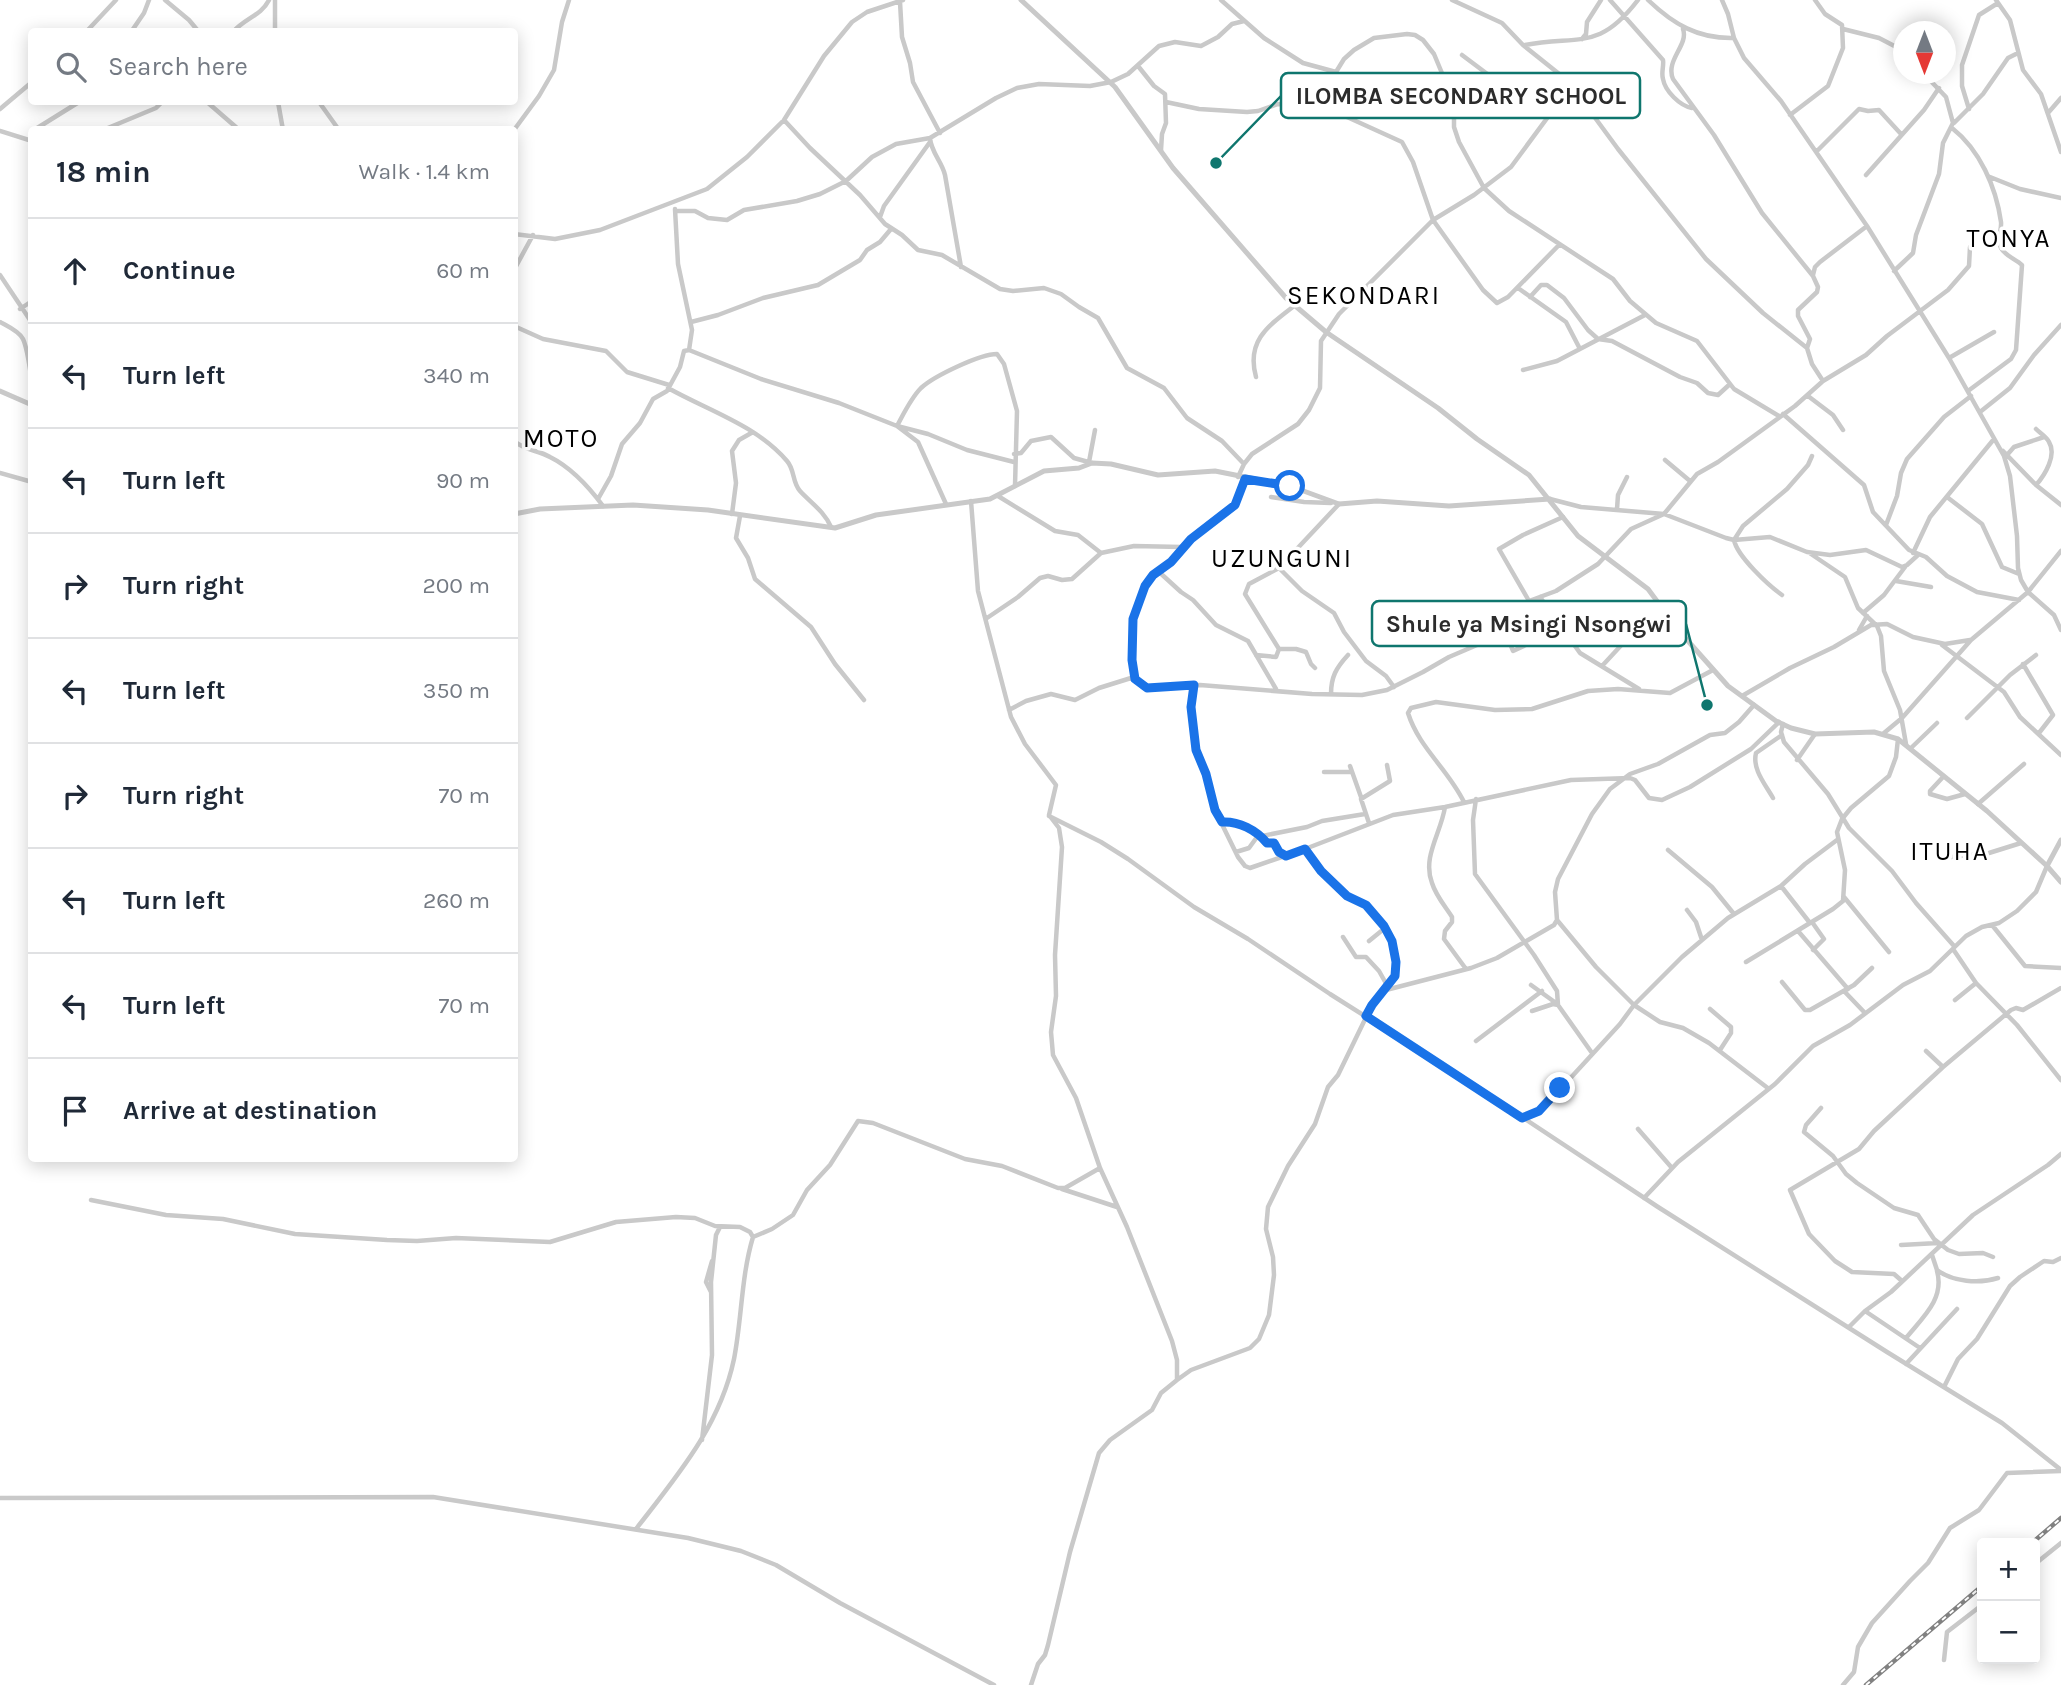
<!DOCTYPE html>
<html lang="en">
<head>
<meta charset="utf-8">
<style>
  :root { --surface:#fff; --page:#f2f2f3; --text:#1f2937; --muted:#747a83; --line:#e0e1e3 }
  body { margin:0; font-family:Karla,sans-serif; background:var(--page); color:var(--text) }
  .controls { position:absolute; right:21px; bottom:21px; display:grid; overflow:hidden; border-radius:7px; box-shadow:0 4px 18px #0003 }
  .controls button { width:63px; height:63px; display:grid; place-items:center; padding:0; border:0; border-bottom:2px solid var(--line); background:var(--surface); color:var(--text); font:35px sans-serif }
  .compass { position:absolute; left:1893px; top:21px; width:63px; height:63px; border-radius:50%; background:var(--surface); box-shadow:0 4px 18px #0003; rotate:180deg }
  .stop { position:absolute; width:21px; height:21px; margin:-16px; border:5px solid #1a73e8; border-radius:50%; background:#fff }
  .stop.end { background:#1a73e8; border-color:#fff; box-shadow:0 2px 7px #0008 }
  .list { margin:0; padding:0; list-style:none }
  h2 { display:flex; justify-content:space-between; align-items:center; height:91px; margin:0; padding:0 28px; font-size:30px }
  h2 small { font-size:23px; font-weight:400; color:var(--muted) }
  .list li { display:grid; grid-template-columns:46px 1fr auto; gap:21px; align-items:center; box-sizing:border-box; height:105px; padding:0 28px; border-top:2px solid var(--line) }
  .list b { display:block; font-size:26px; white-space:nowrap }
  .list em { font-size:23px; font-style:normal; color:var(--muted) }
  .icon { flex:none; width:38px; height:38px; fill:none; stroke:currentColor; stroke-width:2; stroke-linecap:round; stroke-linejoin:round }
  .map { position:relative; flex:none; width:2061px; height:1685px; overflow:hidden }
  .search { position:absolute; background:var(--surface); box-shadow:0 4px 18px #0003; left:28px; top:28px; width:490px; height:77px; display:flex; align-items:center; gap:18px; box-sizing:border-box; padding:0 24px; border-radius:7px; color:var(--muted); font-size:26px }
  .panel { position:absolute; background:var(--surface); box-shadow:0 4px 18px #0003; left:28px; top:126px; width:490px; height:1036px; border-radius:7px }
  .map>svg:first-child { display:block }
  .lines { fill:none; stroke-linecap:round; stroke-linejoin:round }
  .minor { stroke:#c9c9c9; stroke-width:4.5 }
  .tertiary { stroke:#c9c9c9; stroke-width:5 }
  .rail-casing { stroke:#818181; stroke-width:4.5 }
  .rail { stroke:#fff; stroke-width:2; stroke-dasharray:5; stroke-linecap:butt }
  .route { stroke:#1a73e8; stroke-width:9 }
  .labels { text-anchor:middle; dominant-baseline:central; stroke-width:7; stroke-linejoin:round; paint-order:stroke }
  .quarter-label { font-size:26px; letter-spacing:2px; fill:#000; stroke:#fff }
  .leader { fill:none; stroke:#0f766e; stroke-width:2.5 }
  .callout-dot { fill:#0f766e; stroke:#fff; stroke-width:2.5 }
  .callout { fill:#fff; stroke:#0f766e; stroke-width:2.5 }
  .callout-label { font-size:24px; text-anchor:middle; font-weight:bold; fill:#2c2c2c }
</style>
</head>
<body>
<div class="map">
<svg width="2061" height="1685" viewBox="0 0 2061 1685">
  <rect width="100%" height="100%" fill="#fff"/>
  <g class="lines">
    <path class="minor" d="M165 0 189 20 199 32
      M275 0V32
      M1221 0 1264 38 1303 63 1336 72 1335 79 1326 91 1324 110
      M1452 0 1502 23 1523 45 1568 81 1618 149 1706 259 1763 313 1807 348 1812 364 1823 381
      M1610 0 1663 60C1664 66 1661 73 1663 79 1665 91 1680 106 1692 108
      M1648 0C1673 24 1698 39 1734 38
      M1722 0 1728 14 1734 38 1744 58 1781 101 1867 226 1949 358 2004 456 2010 476 2017 536 2018 568 2021 580 2028 592 2054 615 2061 630
      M1996 0 2010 20 2023 70 2041 94 2061 152
      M900 2 902 37 910 63 913 82 940 133
      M1683 29C1689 45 1665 60 1673 79L1714 135 1762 213 1813 276 1818 287 1817 292 1798 310V316L1810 339 1807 348
      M1843 29 1879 38 1904 51
      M86 32 116 0
      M131 32 144 13 149 0
      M233 32C245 18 261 16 269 0
      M1582 39 1586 34 1587 22 1601 0
      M1525 45C1580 35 1599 51 1638 0
      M1462 55 1546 118
      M1138 66 1154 86 1165 94 1166 123 1162 134 1161 150
      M1336 72 1344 59 1354 50 1374 38 1407 34 1415 35 1423 40 1434 54 1449 90 1454 106V127L1459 142 1484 188 1509 211 1613 279 1630 301 1656 323 1697 341 1734 389 1779 416
      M207 102 237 128 258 130
      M278 102 283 130
      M319 102 339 130
      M1166 102 1199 109 1247 112 1258 111 1278 104 1317 107 1347 117 1402 142 1413 162 1433 220 1483 290 1497 303 1508 297 1559 245
      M0 109 32 82
      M1969 109 1962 86V65L1979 15 1998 3
      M2048 113 2061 98
      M1790 115 1828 86 1843 48 1842 25 1825 14 1815 0
      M784 120 810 148 860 195 885 224 902 235 918 250 942 255 1000 289 1013 291 1044 288 1061 294 1079 307 1098 318 1127 368 1164 388 1187 418 1222 441 1244 464
      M1954 123 1983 94 2008 58 2018 53
      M1952 128C1980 150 1996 187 2001 222 2002 231 1996 239 2001 248 2005 256 2016 259 2022 265L2016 350 2011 359 1968 391
      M34 130 79 102
      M103 130 156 108 162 102
      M514 130 539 96 554 70 562 22 569 0
      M0 131 32 141
      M930 138C931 152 942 162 945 175L961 267
      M1817 151 1859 109 1868 111 1879 110 1901 134
      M1866 175 1924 110 1939 88
      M1990 177 2020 189 2061 198
      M676 211H695L708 218 727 220 744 210 797 201 820 194 846 181 872 157 896 144 930 138 996 98 1017 88 1039 84 1090 86 1111 82 1128 74 1159 46 1175 42 1201 46 1218 37 1232 24 1244 21
      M880 217 884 206 930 142
      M514 234 555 239 600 230 707 189 747 157 784 120 824 56 852 22 867 12 903 0
      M514 270 533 235
      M1894 271 1913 253 1916 235 1939 174 1943 143 1953 123 1946 97 1924 74
      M0 275 32 323
      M1813 275 1815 267 1820 262 1867 226
      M1518 288 1566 322 1580 349
      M1530 297 1541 285H1547L1564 298 1588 330 1598 339 1612 341 1680 377 1697 383 1708 393 1718 395 1730 384
      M20 309 32 301
      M0 322C7 326 19 331 23 339 27 347 31 374 32 384
      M691 322 718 315 763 298 818 285 860 260 867 250 880 242 891 229
      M514 326 543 339 606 351 627 372 669 385
      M689 350 761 379 839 403 897 426 918 442 946 504
      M1949 358 1994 332
      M1523 370 1557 361 1645 315
      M1256 377C1246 341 1268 326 1294 306
      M668 388C709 411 756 425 787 461 795 470 792 482 800 491 811 503 824 511 831 527
      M1808 396 1833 415 1843 430
      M1980 412 2010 388 2034 355 2061 325
      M1783 414 1864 485 1873 512 1909 550 1926 557 1947 576 1977 592 2019 600
      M514 441C526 451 538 450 550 457 572 468 589 487 603 506
      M2003 451 2036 485 2061 505
      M1014 454 1021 453 1031 441 1051 437 1074 458 1092 463
      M2007 455 2014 447 2044 437
      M1665 460 1690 481
      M1014 462 967 450 928 434 897 426C904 413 911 398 921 388 934 376 980 354 997 354L1004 364 1017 411 1015 486
      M1089 462 1095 430
      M0 473 32 482
      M1238 477 1244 464 1252 454 1298 424 1309 410 1320 388 1321 341 1339 314 1433 220 1474 195 1511 167 1559 102 1577 91
      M2036 485C2045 475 2057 455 2049 442 2047 437 2040 433 2036 429
      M998 496 1055 531 1078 535 1101 553 1134 546 1182 547
      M1271 497 1304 502 1331 503
      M1947 497 1982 524 2002 567 2019 574
      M598 499 611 476 622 444 640 423 653 399 667 391 680 367 684 351 689 350 692 330 678 264 675 209
      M1550 499 1581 507 1664 514 1726 538 1734 540 1770 537 1807 552 1830 555 1866 550 1902 567 1907 565 1918 555
      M971 501 978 591 1011 717 1025 744 1056 785 1049 815 1059 828 1062 847 1055 955 1056 996 1051 1032 1053 1055 1076 1098 1100 1168 1127 1227 1172 1341 1177 1360V1380
      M1617 509 1618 495 1627 477
      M732 514 736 483 732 451 739 440 753 432
      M740 516 736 538 748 558 755 579 811 627 835 664 864 700
      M1886 525 1897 496 1901 473 1907 459 1944 417 1971 396
      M1913 553 1930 517 1994 439
      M1811 554 1845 577 1858 608 1877 626 1881 636 1884 671 1900 710 1906 744
      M1279 568 1302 591 1334 613 1344 632 1366 661 1386 676 1394 687
      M1158 571 1181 592 1193 600 1216 625 1248 641 1276 689
      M1896 581 1931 587
      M1782 595C1768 585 1737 556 1734 540L1743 526 1787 489 1808 465 1812 456
      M1540 597 1580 653 1639 689
      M1529 601 1499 549 1523 535 1563 517
      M1863 613 1884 595 1905 567
      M987 618 1018 597 1040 578 1048 576 1062 580 1072 579 1101 553
      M1502 624 1513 651 1562 628
      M1859 630 1867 616
      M1942 645 2004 692 2020 717 2061 755
      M1279 649H1296L1306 652 1311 664 1315 668
      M1256 655 1276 657 1279 649 1245 594 1249 584 1279 568 1339 504
      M2023 664 2053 715 2039 733
      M1602 666 1627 639 1664 611
      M1134 678 1132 660 1133 619 1145 586 1153 575 1171 562 1191 539 1235 505 1245 479
      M1194 685 1191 707 1197 755 1206 774 1215 810 1238 857 1245 866 1250 868 1305 849 1393 815 1445 807 1571 780 1630 778 1635 780 1649 798 1662 800 1690 787 1751 749 1779 722
      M1331 694C1331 677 1336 668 1348 655
      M1742 696 1790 668 1834 647 1871 625 1887 624 1913 637 1945 644 1970 640
      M1009 710 1026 701 1051 694 1075 700 1099 688 1131 678 1147 688 1200 685 1312 694 1362 695 1387 690 1423 672 1449 657 1477 645 1529 601 1556 591 1598 564 1631 529 1664 514 1697 474 1718 462 1795 406 1823 381 1866 355 1887 336 1948 290 1969 266 1970 247
      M1967 718 2010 675 2036 655
      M1783 724 1781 732 1784 742 1828 794 1849 828 1892 871 1916 903 1954 946
      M1884 733 1902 718 1971 640 2028 592 2061 551
      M1911 748 1937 723
      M1797 760 1815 734
      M1350 766 1361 797
      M1324 772H1352
      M1943 777 1930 791V794L1947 799 1965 794
      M1773 798C1765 784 1752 769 1756 753L1782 735
      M1476 799 1473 820 1475 874 1534 955 1557 991 1558 1005
      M1464 802C1448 769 1419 748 1408 713L1411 708 1436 702 1495 710 1532 709 1588 691 1618 689 1670 693 1713 670
      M1978 804 2024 764
      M1445 807C1441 833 1422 857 1432 883 1436 896 1445 906 1452 917V922L1445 931 1444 939 1466 969
      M1049 816 1101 842 1128 859 1194 907 1248 939 1330 994 1463 1078 1658 1207 1887 1352 2002 1423 2061 1470
      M1222 822C1248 821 1257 841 1275 844L1279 852 1285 856
      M1369 823 1361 799 1390 781 1387 765
      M1668 850 1712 887 1734 914
      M1236 852 1249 848 1257 837 1307 827 1322 821 1365 814
      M1951 857 1989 853 2021 843
      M1781 886 1810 923
      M1844 897 1889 952
      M1687 910 1696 922 1702 940
      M1557 920 1596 967 1634 1005 1660 1022 1683 1028 1709 1043 1769 1089
      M1812 922 1824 939 1813 950
      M1992 925 2025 966 2061 968
      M1798 931 1848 989
      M1343 937 1356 957H1366L1379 971 1388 987
      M1369 941 1385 928
      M1953 949 1976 983 2017 1025 2061 1080
      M1746 962 1833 909 1843 901 1845 870 1837 832 1842 819 1851 808 1889 776 1896 757 1898 739
      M1782 982 1805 1010H1810L1854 985 1872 968
      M1531 985 1556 1003
      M1386 990 1471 968 1497 958 1554 925 1557 920 1555 892 1558 879 1592 814 1610 789 1630 774 1658 764 1710 735 1725 733 1739 722 1754 705
      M1844 991 1865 1013
      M1955 1000 1976 983
      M1710 1009 1731 1027V1033L1720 1050
      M1532 1011 1553 1004 1558 1005 1592 1053
      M1476 1041 1542 991
      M1926 1051 1943 1067
      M1821 1108 1806 1125 1804 1132 1833 1156 1846 1174 1857 1183 1894 1208 1918 1215 1934 1239 1948 1250 1959 1254 1983 1253 1993 1257
      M1522 1118 1532 1115 1543 1108 1620 1024 1634 1005 1682 957 1728 918 1781 886 1805 864 1837 840
      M1638 1129 1672 1168
      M1062 1189 1117 1207
      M1644 1198 1678 1162 1775 1084 1813 1046 1850 1025 1903 985 1930 971 1966 936 1982 927 1999 923 2017 911 2036 892 2047 866
      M91 1200 166 1215 223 1219 295 1234 387 1240 417 1241 456 1238 550 1242 616 1222 676 1217 695 1218 715 1226 740 1227 750 1232 753 1237C741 1277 742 1318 734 1359 720 1426 677 1476 636 1529
      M753 1237 772 1229 793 1215 807 1190 830 1165 858 1121 873 1123 965 1159 1002 1166 1058 1188H1065L1100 1168
      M1901 1245 1938 1243
      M1932 1255 1937 1270C1953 1282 1979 1284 1998 1278
      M1902 1281 1894 1274 1852 1272 1835 1261 1809 1234 1790 1190 1859 1149 1874 1131 1943 1067 2011 1010 2016 1008 2023 1010 2061 988
      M711 1292 706 1282 712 1261
      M1865 1311 1920 1348
      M1849 1327 1865 1311 1891 1292 1973 1215 2048 1165 2061 1154
      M1906 1338C1922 1318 1945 1299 1937 1271
      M1906 1364 1957 1309
      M1944 1387 1958 1359 1977 1339 2010 1286 2020 1277 2044 1261 2053 1262 2061 1258
      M702 1440 712 1355 711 1282 716 1235 720 1227
      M0 1498 433 1497 688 1538 741 1551 776 1565 840 1603 994 1685
      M2035 1564 2061 1543
      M1944 1660 1947 1632 1982 1605
      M1031 1685 1038 1664 1045 1655 1048 1645 1070 1552 1099 1453 1110 1440 1152 1410 1161 1393 1177 1380 1191 1370 1250 1348 1259 1339 1269 1315 1274 1275 1273 1257 1266 1229 1268 1207 1288 1166 1315 1124 1328 1087 1338 1075 1372 1005 1395 976V953L1386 930 1366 905 1347 896 1321 871 1305 849
      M1843 1685 1854 1672 1858 1647 1872 1623 1910 1581 1928 1563 1950 1528 1979 1510 2007 1473 2061 1471"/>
    <path class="tertiary" d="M1021 0 1115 87 1173 168 1286 298 1326 332 1438 408 1477 439 1529 475 1578 536 1648 589 1680 632 1728 686 1776 721 1791 728 1815 734 1874 732 1898 739 1987 811 2047 866 2061 882
      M0 391 32 405
      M514 514 540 509 633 505 708 510 835 528 876 515 990 499 1044 471 1079 468 1092 463 1111 464 1158 475 1215 471 1290 486 1339 504 1377 501 1449 506 1550 499
      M2047 866 2061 840"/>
    <defs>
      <path id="rail" d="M2032 1543 2061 1518
        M1866 1685 1982 1586"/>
    </defs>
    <use href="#rail" class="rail-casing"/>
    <use href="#rail" class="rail"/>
  </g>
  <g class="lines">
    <path class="route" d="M1290 486 1245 479 1235 505 1191 539 1171 562 1153 575 1145 586 1133 619 1132 660 1135 679 1147 688 1194 685 1191 707 1196 750 1206 774 1215 810 1222 822C1239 821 1256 830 1267 843H1274L1279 852 1286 856 1305 849 1321 871 1347 896 1366 905 1384 926 1392 941 1396 962 1395 976 1372 1005 1366 1016 1522 1118 1539 1111 1560 1088"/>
  </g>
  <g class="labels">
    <g class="quarter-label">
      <text x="2009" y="238">TONYA</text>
      <text x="1364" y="295">SEKONDARI</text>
      <text x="561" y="438">MOTO</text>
      <text x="1282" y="558">UZUNGUNI</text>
      <text x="1950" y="851">ITUHA</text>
    </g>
  </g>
  <path class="leader" d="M1216 163L1281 96M1707 705L1686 624"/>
  <g class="callout-dot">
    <circle cx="1216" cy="163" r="7"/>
    <circle cx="1707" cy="705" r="7"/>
  </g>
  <g class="callout">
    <rect x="1281" y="73" width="359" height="45" rx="7"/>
    <rect x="1372" y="601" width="314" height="45" rx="7"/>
  </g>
  <g class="callout-label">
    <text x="1461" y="104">ILOMBA SECONDARY SCHOOL</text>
    <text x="1529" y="632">Shule ya Msingi Nsongwi</text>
  </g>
</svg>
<div class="controls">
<button>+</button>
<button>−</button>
</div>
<svg class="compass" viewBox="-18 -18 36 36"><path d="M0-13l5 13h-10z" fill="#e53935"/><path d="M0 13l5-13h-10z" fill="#747a83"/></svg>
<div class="stop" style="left:1290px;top:486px"></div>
<div class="stop end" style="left:1560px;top:1088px"></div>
<div class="search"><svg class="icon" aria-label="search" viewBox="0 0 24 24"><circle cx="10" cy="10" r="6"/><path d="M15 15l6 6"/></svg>Search here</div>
<section class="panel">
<h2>18 min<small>Walk · 1.4 km</small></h2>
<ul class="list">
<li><svg class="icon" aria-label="ahead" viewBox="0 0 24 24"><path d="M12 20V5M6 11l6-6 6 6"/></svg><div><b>Continue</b></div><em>60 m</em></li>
<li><svg class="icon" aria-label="left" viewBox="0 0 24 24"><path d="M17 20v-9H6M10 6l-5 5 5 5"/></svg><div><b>Turn left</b></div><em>340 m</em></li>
<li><svg class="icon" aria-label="left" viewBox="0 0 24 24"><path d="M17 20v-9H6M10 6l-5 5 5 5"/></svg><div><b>Turn left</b></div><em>90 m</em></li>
<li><svg class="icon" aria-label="right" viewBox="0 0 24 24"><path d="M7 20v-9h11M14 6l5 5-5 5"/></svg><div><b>Turn right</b></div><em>200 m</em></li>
<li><svg class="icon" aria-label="left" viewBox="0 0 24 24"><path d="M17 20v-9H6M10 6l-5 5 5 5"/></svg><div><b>Turn left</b></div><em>350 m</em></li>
<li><svg class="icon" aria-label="right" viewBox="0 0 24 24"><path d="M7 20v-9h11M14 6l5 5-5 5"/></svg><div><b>Turn right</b></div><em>70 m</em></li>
<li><svg class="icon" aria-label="left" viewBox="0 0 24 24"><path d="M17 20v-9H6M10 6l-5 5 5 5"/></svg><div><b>Turn left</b></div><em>260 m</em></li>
<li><svg class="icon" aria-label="left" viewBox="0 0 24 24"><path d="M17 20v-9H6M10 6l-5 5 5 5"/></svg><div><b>Turn left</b></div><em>70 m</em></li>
<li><svg class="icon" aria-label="arrive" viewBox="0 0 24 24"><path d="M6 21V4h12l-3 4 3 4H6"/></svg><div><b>Arrive at destination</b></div></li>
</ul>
</section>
</div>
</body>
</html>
